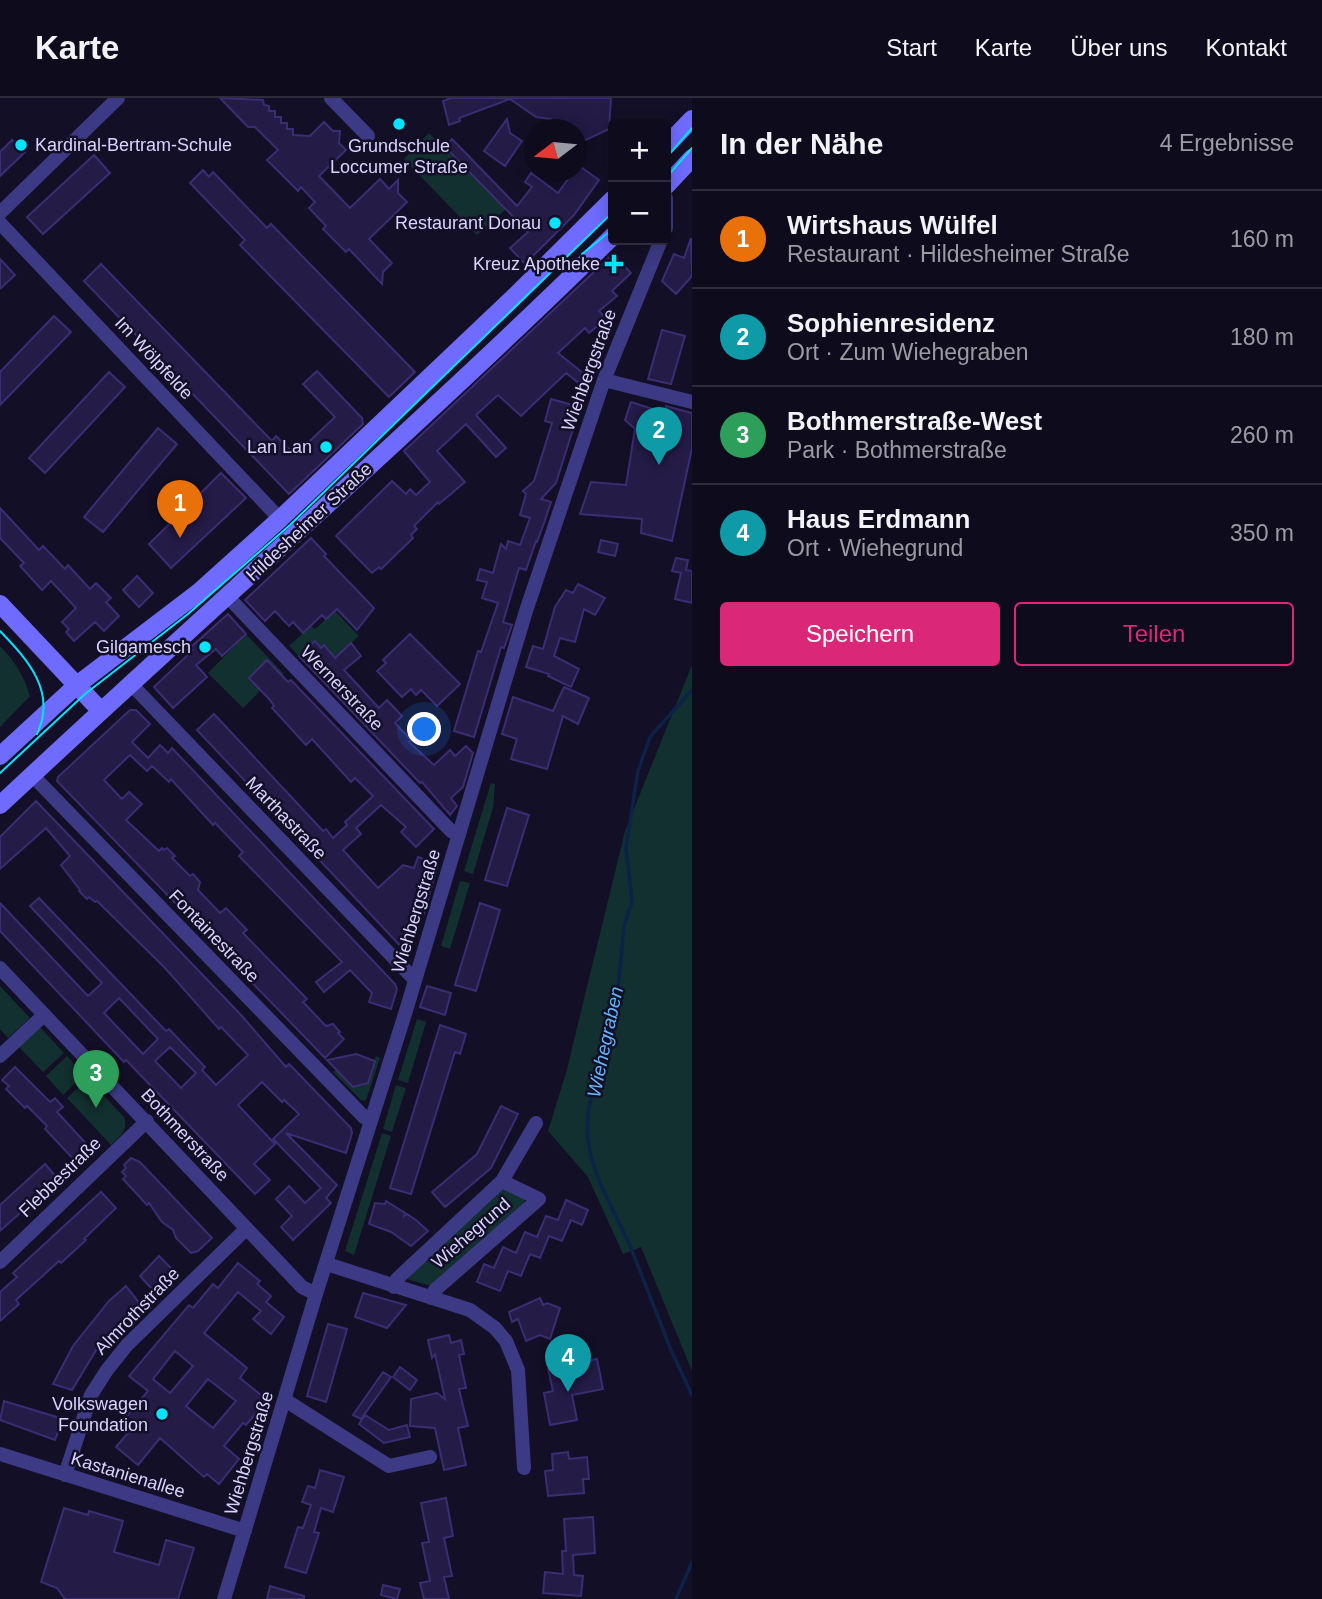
<!DOCTYPE html>
<html lang="de">
<head>
<meta charset="utf-8">
<style>
  :root { --surface:#0e0b1c; --page:#1c1929; --text:#f1f3f6; --muted:#9b9ba3; --line:#2e2b3b; --accent:#db2777 }
  body { margin:0; font-family:Arial,sans-serif; background:var(--page); color:var(--text) }
  .controls { position:absolute; right:21px; top:21px; display:grid; overflow:hidden; border-radius:7px; box-shadow:0 4px 18px #0003 }
  .controls button { width:63px; height:63px; display:grid; place-items:center; padding:0; border:0; border-bottom:2px solid var(--line); background:var(--surface); color:var(--text); font:35px sans-serif }
  .compass { position:absolute; left:524px; top:21px; width:63px; height:63px; border-radius:50%; background:var(--surface); box-shadow:0 4px 18px #0003; rotate:254deg }
  .you { position:absolute; left:425px; top:632px; width:24px; height:24px; margin:-18px; border:5px solid #fff; border-radius:50%; background:#1a73e8; box-shadow:0 0 0 10px #1a73e833 }
  .badge { display:grid; place-items:center; width:46px; height:46px; border-radius:50%; background:var(--accent); color:#fff; font-size:23px; font-weight:700 }
  .pin { position:absolute; translate:-50% -58px; filter:drop-shadow(0 2px 4px #0008) }
  .pin::after { content:''; position:absolute; top:37px; width:24px; height:21px; background:inherit; clip-path:polygon(0 0,100% 0,50% 100%) }
  .list { margin:0; padding:0; list-style:none }
  h2 { display:flex; justify-content:space-between; align-items:center; height:91px; margin:0; padding:0 28px; font-size:30px }
  h2 small { font-size:23px; font-weight:400; color:var(--muted) }
  .list li { display:grid; grid-template-columns:46px 1fr auto; gap:21px; align-items:center; box-sizing:border-box; height:98px; padding:0 28px; border-top:2px solid var(--line) }
  .list b { display:block; font-size:26px; white-space:nowrap }
  .list p { margin:0; font-size:23px; white-space:nowrap; color:var(--muted) }
  .list em { font-size:23px; font-style:normal; color:var(--muted) }
  .actions { display:flex; gap:14px; padding:21px 28px }
  .actions a { flex:1; padding:16px 0; border:2px solid var(--accent); border-radius:7px; text-align:center; font-size:24px; color:var(--accent) }
  .actions .main { background:var(--accent); color:#fff }
  .map { position:relative; flex:none; width:692px; height:1501px; overflow:hidden }
  header { display:flex; align-items:center; gap:42px; box-sizing:border-box; height:98px; padding:0 35px; background:var(--surface); border-bottom:2px solid var(--line) }
  header strong { font-size:33px }
  nav { display:flex; gap:38px; margin-inline-start:auto; font-size:24px }
  main { display:flex }
  aside { flex:1; background:var(--surface) }
  .map>svg:first-child { display:block }
  .green { fill:#12302f }
  .lines { fill:none; stroke-linecap:round; stroke-linejoin:round }
  .stream { stroke:#0c2248; stroke-width:3.5 }
  .building { fill:#241b47; stroke:#3b2d73; stroke-width:2; fill-rule:evenodd }
  .street { stroke:#3d3a85; stroke-width:14 }
  .secondary { stroke:#6f6bff; stroke-width:18 }
  .tram { stroke:#00e5ff; stroke-width:2 }
  .poi-dot { fill:#00e5ff; stroke:#130f26; stroke-width:2.5 }
  .labels { text-anchor:middle; dominant-baseline:central; stroke-width:5; stroke-linejoin:round; paint-order:stroke }
  .poi-label { font-size:18px; fill:#d9d4ff; stroke:#130f26; text-anchor:end }
  .street-label { font-size:18px; fill:#d9d4ff; stroke:#130f26 }
  .water-label { font-size:19px; font-style:italic; fill:#62b6ff; stroke:#130f26 }
</style>
</head>
<body>
<header>
<strong>Karte</strong>
<nav><a>Start</a><a>Karte</a><a>Über uns</a><a>Kontakt</a></nav>
</header>
<main>
<div class="map">
<svg width="692" height="1501" viewBox="0 0 692 1501">
  <rect width="100%" height="100%" fill="#130f26"/>
  <path class="green" d="M429 35 506 111 477 137 404 61Z
    M335 513 359 538 337 558 335 564 331 555 324 547 321 550 315 543 299 558 289 548 311 528 315 531Z
    M246 536 283 575V579L267 563 249 580 261 592 243 610 208 575Z
    M0 548C15 563 24 578 30 598L0 629Z
    M692 567V1273L641 1149 623 1156 588 1079 548 1033 566 975 625 733Z
    M491 685 495 686 493 710 473 776 464 773Z
    M460 783 470 785 450 851 441 848Z
    M0 888 30 920 8 940 0 931Z
    M417 921 426 924 408 985 398 982Z
    M39 928 64 955 43 974 18 948Z
    M67 958 84 977 63 997 46 978Z
    M376 958 380 960 366 1002 362 1003 333 974 336 972 367 985Z
    M88 981 124 1019C129 1033 120 1038 111 1047L67 1000Z
    M396 987 406 990 392 1034 383 1031Z
    M382 1035 391 1038 354 1157 345 1153Z
    M506 1089 525 1100 523 1109 431 1188 407 1181Z"/>
  <g class="lines">
    <path class="stream" d="M692 592 650 639 638 673 626 749 632 804 624 828 618 890 599 962 588 1015 587 1035 591 1059 600 1085 631 1150 671 1252 692 1297
      M676 1501 692 1464"/>
  </g>
  <path class="building" d="M220 0 263 2 264 7 269 8V13H275V19H281V25H287V31H293V37L310 38 324 24 333 33H340L339 45 346 52 319 78 350 110 380 81 389 91 398 82V95L407 104 369 141 392 165 383 174 382 186 349 151 346 154 323 131 326 128 309 110 315 104 301 89 298 93 267 62 278 52 255 29H248Z
    M451 0H611L609 31 577 46V32H558L551 26V21L536 19 510 1 459 20 460 23 449 27 443 3Z
    M507 21 510 35 522 43 505 68 484 53Z
    M452 41 517 108 532 89 525 84 531 75 558 95 573 74H577L578 67 599 82 574 117 525 166 510 150 528 134 445 49Z
    M12 42 25 54 0 78V54Z
    M94 57 110 75 43 136 27 119Z
    M203 72 209 79 213 74 267 130 271 126 415 274 389 299 240 147 245 142 190 85Z
    M691 140 692 178 676 196 662 183 674 156 684 160Z
    M613 156 631 175 612 193 617 198 599 213 606 221 589 235 585 230 558 255 583 275 580 286 566 275 521 318 498 297 476 317 506 350 496 359 466 326 437 353 465 384 439 406 438 404 414 428 417 431 411 437 413 440 381 471 379 469 372 475 336 438 392 383 406 396 410 391 416 397 430 384 404 353Z
    M0 161 15 177 0 191Z
    M101 166 272 343 276 338 295 357 335 319 303 286 317 273 362 320 363 326 289 396 84 183Z
    M54 218 71 234 0 307V274Z
    M662 232 685 238 671 286 648 281Z
    M109 274 125 289 45 375 29 360Z
    M551 301 580 309 556 385 541 401 551 404 544 425 537 444 536 443 526 472 519 470 503 524 512 527 504 550 501 549 474 639 454 633 478 553 481 554 498 505 482 500 487 484 477 482 480 471 493 475 501 446 506 451 508 443 520 447 530 420 520 417 526 396 523 393 534 383 552 325 545 323Z
    M631 304 665 315 666 308 692 315V350L672 443 641 435 642 421 580 416 591 384 626 387 635 331 625 322Z
    M158 330 177 346 103 434 84 419Z
    M221 375 246 400 171 470 149 446Z
    M0 410 39 452 43 448 65 471 68 467 90 491 96 485 111 500 106 504 119 518 104 533 95 524 74 543 66 534 69 531 62 524 76 510 51 483 42 492 20 468 24 465 0 440Z
    M311 440 326 456 324 458 374 510 357 532 337 511 326 521 322 517 303 535 293 524 289 528 275 513 265 523 245 502Z
    M601 442 618 446 615 458 598 454Z
    M676 460 688 462 686 472 692 473V505L675 501 681 475 672 473Z
    M137 478 153 495 139 509 123 492Z
    M578 486 605 500 595 517 584 511 575 544 560 540 554 558 579 571 571 589 548 578 549 576 526 569 533 548 543 551 555 509 566 492 573 495Z
    M228 516 246 536 222 558 216 551 196 567 207 579 173 610 154 589 193 552 190 550Z
    M410 536 460 586 437 608 421 592 416 597 411 591 402 599 377 573 386 565 383 562Z
    M315 543 321 550 324 547 335 560 351 545 361 558 344 572 379 610 387 602 402 618 395 625 411 642 409 644 434 667 450 652 455 658 466 648 473 655 463 689 451 700 457 708 450 717 422 684 420 685 299 558Z
    M267 562 288 584 291 582 434 731 416 749 401 734 406 729 381 707 356 730 361 736 343 752 378 790 403 767 414 770 418 759 438 766 424 815 421 812 408 856 197 632 214 616 323 733 326 731 333 740 347 727 345 724 373 698 355 680 351 684 312 641 306 647 272 610 274 608 270 602 249 580Z
    M564 589 589 600 578 626 563 618 547 671 511 661 517 641 502 636 513 599 553 613Z
    M130 612H136L150 626 132 644 148 660 160 647 168 655 172 650 395 886 397 891 391 911 369 904 372 895 350 872 324 894 316 884 342 864 239 758 243 754 215 725 213 727 171 681 169 684 152 668 147 673 130 657 104 682 122 701 129 694 142 706 126 722 159 753 162 750 164 752 167 750 175 758 172 760 190 778 193 776 200 784 198 792 220 815 226 810 247 832 243 835 307 901 303 904 326 928 333 926 340 934 338 935 344 941 325 960 57 683 58 679Z
    M36 703 242 918 286 969 289 966 351 1030 352 1035 346 1055 286 1035 337 1087 326 1100 331 1105 293 1142 281 1129 292 1118 276 1101 289 1088 305 1105 321 1090 273 1041 299 1016 284 1002 282 1004 262 984 238 1007 275 1046 254 1066 270 1082 255 1096 126 962 124 964 0 833V805L88 898 102 885 30 808 39 800 166 933 169 931 205 969 202 972 216 987 248 957 221 929 219 931 165 870 97 803 95 804 89 799 87 801 79 793 80 792 61 767 70 758 46 730 0 771V739ZM119 900 158 941 143 956 104 915ZM170 949 196 975 181 990 155 963Z
    M507 710 529 717 507 788 485 782Z
    M480 805 500 812 476 893 455 887Z
    M427 888 451 895 445 917 420 909Z
    M440 927 466 936 460 956 455 954 411 1096 390 1090Z
    M356 956 375 963 368 985 353 989 327 962Z
    M15 969 50 1004 55 1000 63 1009 57 1014 93 1053 79 1067 45 1031 47 1028 27 1008 25 1010 6 991 9 988 2 982Z
    M501 1008 518 1016 491 1070 445 1109 432 1094 477 1056Z
    M131 1060 140 1064 212 1140 198 1153 191 1155 176 1140 173 1132 162 1124 149 1105 147 1107 123 1081 126 1078 122 1074 126 1070 124 1067Z
    M45 1066 58 1081 0 1133V1107Z
    M101 1094 116 1110 84 1141 86 1142 61 1165 59 1163 16 1202 19 1206 0 1223V1194L17 1179 13 1175Z
    M566 1102 588 1112 582 1127 571 1122 562 1143 549 1138 540 1160 530 1156 521 1178 508 1173 500 1193 477 1184 484 1166 494 1170 503 1149 516 1155 525 1134 537 1139 546 1118 558 1122Z
    M386 1103 405 1115 404 1118 407 1116 416 1122 428 1133 411 1148 391 1134 369 1126 375 1105 385 1106Z
    M159 1158 173 1172 153 1192 140 1178Z
    M238 1165 260 1183 257 1186 271 1198 266 1204 284 1219 271 1236 253 1221 261 1213 238 1194 204 1235 247 1270 240 1280 267 1302 246 1327 243 1325 224 1348 239 1361 219 1386 207 1376 204 1379 160 1340 138 1367 116 1349 129 1334 120 1326 148 1293 129 1278 189 1207 193 1210 213 1186 218 1190ZM175 1253 193 1268 170 1295 153 1281ZM208 1281 236 1303 213 1330 186 1308Z
    M126 1188 140 1206 101 1244 72 1292 53 1286 73 1248 109 1203Z
    M363 1195 406 1207 387 1230 355 1219Z
    M540 1200 543 1207 547 1205 560 1210 550 1241 540 1237 526 1243 518 1221 512 1224 509 1214Z
    M328 1226 347 1231 326 1304 307 1298Z
    M449 1237 451 1245 461 1242 464 1256 459 1257 466 1290 459 1291 468 1328 458 1330 466 1367 444 1372 435 1330 410 1328 411 1301 437 1295 445 1301 435 1256 432 1260 428 1242Z
    M597 1261 603 1291 572 1297 577 1322 550 1327 544 1295 553 1293 548 1271Z
    M400 1269 417 1282 410 1292 393 1279Z
    M383 1274 391 1279 361 1321 353 1317Z
    M4 1303 63 1321 55 1342 0 1322Z
    M365 1317 389 1332 407 1327 410 1339 384 1345 359 1326Z
    M568 1354 569 1361 587 1359 589 1381H583L584 1395 548 1398 545 1373 553 1372 552 1356Z
    M320 1372 344 1379 333 1414 321 1410 314 1434 319 1435 306 1475 285 1469 298 1429 303 1430 311 1407 302 1404 308 1388 315 1390Z
    M446 1400 453 1438 444 1440 452 1478 444 1479 449 1501H424L420 1485 430 1483 422 1445 429 1444 421 1405Z
    M64 1410 88 1417 89 1413 123 1423 114 1454 159 1467 166 1442 194 1450 178 1501H65L57 1490 41 1484Z
    M593 1419 595 1455 573 1457 574 1477 583 1478 581 1498 543 1495 545 1474 563 1476 562 1453H566L564 1421Z
    M383 1487 400 1491 397 1501 381 1497Z
    M270 1488 304 1498V1501H267Z"/>
  <g class="lines">
    <path class="street" d="M331 0 368 38
      M666 100V130
      M0 115 118 0
      M0 125 280 421
      M604 282 692 304
      M228 499 451 733 459 737
      M130 585 415 882
      M32 677 364 1019 371 1022
      M0 870 302 1189 316 1196
      M0 958 44 917
      M0 1164 147 1023
      M327 1166 470 1212 495 1230 506 1243 518 1272 524 1370
      M394 1189 397 1181 502 1083 536 1025
      M431 1200 435 1192 539 1101 502 1083
      M285 1302 389 1368 430 1359
      M0 1356 245 1433
      M65 1377 91 1297 107 1272 127 1247 246 1131
      M224 1501 316 1196 405 916 526 513 604 282 661 142"/>
    <path class="secondary" d="M666 48 692 21
      M666 88 692 60
      M0 506 101 613
      M0 658 77 587 199 494 280 421 516 197 613 101
      M0 707C204 516 414 333 613 138"/>
    <path class="tram" d="M666 60 692 30
      M666 80 692 50
      M582 156 613 131
      M0 533C28 562 57 594 37 636
      M0 675 85 596 188 516 290 427 613 114"/>
  </g>
  <g class="poi-dot">
    <circle cx="399" cy="26" r="7"/>
    <circle cx="21" cy="47" r="7"/>
    <circle cx="555" cy="125" r="7"/>
    <path d="M610.5 155.5h7v7h7v7h-7v7h-7v-7h-7v-7h7z"/>
    <circle cx="326" cy="349" r="7"/>
    <circle cx="205" cy="549" r="7"/>
    <circle cx="162" cy="1316" r="7"/>
  </g>
  <g class="labels">
    <g class="poi-label">
      <text x="35" y="47" text-anchor="start">Kardinal-Bertram-Schule</text>
      <text x="399" y="48" text-anchor="middle">Grundschule<tspan x="399" dy="21">Loccumer Straße</tspan></text>
      <text x="541" y="125">Restaurant Donau</text>
      <text x="600" y="166">Kreuz Apotheke</text>
      <text x="312" y="349">Lan Lan</text>
      <text x="191" y="549">Gilgamesch</text>
      <text x="148" y="1306">Volkswagen<tspan x="148" dy="21">Foundation</tspan></text>
    </g>
    <g class="street-label">
      <text transform="translate(154 260) rotate(47)">Im Wölpfelde</text>
      <text transform="translate(589 272) rotate(-70)">Wiehbergstraße</text>
      <text transform="translate(309 424) rotate(-43)">Hildesheimer Straße</text>
      <text transform="translate(342 590) rotate(46)">Wernerstraße</text>
      <text transform="translate(286 720) rotate(46)">Marthastraße</text>
      <text transform="translate(416 813) rotate(-73)">Wiehbergstraße</text>
      <text transform="translate(214 838) rotate(46)">Fontainestraße</text>
      <text transform="translate(185 1037) rotate(47)">Bothmerstraße</text>
      <text transform="translate(60 1079) rotate(-44)">Flebbestraße</text>
      <text transform="translate(471 1135) rotate(-41)">Wiehegrund</text>
      <text transform="translate(137 1213) rotate(-46)">Almrothstraße</text>
      <text transform="translate(249 1355) rotate(-73)">Wiehbergstraße</text>
      <text transform="translate(128 1377) rotate(17)">Kastanienallee</text>
    </g>
    <g class="water-label">
      <text transform="translate(605 944) rotate(-78)">Wiehegraben</text>
    </g>
  </g>
</svg>
<div class="controls">
<button>+</button>
<button>−</button>
</div>
<svg class="compass" viewBox="-18 -18 36 36"><path d="M0-13l5 13h-10z" fill="#e53935"/><path d="M0 13l5-13h-10z" fill="#9b9ba3"/></svg>
<div class="you"></div>
<div class="pin badge" style="left:180px;top:440px;background:#e8710a">1</div>
<div class="pin badge" style="left:659px;top:367px;background:#0f9aa8">2</div>
<div class="pin badge" style="left:96px;top:1010px;background:#2e9e5b">3</div>
<div class="pin badge" style="left:568px;top:1294px;background:#0f9aa8">4</div>
</div>
<aside>
<h2>In der Nähe<small>4 Ergebnisse</small></h2>
<ul class="list">
<li><span class="badge" style="background:#e8710a">1</span><div><b>Wirtshaus Wülfel</b><p>Restaurant · Hildesheimer Straße</p></div><em>160 m</em></li>
<li><span class="badge" style="background:#0f9aa8">2</span><div><b>Sophienresidenz</b><p>Ort · Zum Wiehegraben</p></div><em>180 m</em></li>
<li><span class="badge" style="background:#2e9e5b">3</span><div><b>Bothmerstraße-West</b><p>Park · Bothmerstraße</p></div><em>260 m</em></li>
<li><span class="badge" style="background:#0f9aa8">4</span><div><b>Haus Erdmann</b><p>Ort · Wiehegrund</p></div><em>350 m</em></li>
</ul>
<div class="actions"><a class="main">Speichern</a><a>Teilen</a></div>
</aside>
</main>
</body>
</html>
